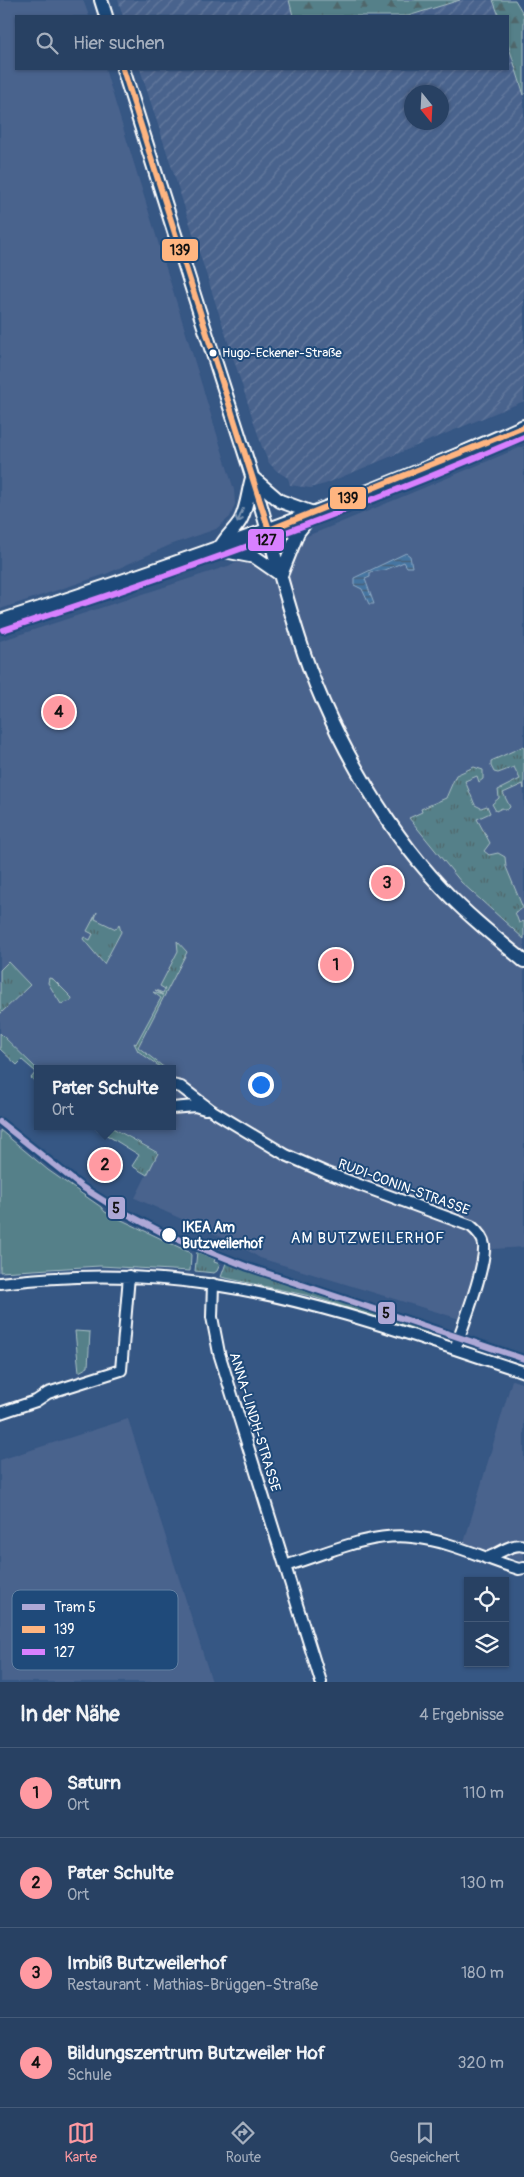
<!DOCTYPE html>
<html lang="de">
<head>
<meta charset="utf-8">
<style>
  :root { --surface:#284163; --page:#344c6c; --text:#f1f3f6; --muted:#a5afbe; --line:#445a78; --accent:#ff9aa2 }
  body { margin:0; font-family:Pangolin,sans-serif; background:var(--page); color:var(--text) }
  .controls { position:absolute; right:15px; bottom:15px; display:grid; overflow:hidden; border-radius:0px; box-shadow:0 1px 4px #0004 }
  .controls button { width:45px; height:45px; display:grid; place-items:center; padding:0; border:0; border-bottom:1px solid var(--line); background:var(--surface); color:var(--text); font:25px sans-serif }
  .compass { position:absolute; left:404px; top:85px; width:45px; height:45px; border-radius:50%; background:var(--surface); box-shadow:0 1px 4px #0004; rotate:162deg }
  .you { position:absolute; left:260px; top:1084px; width:18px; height:18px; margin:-12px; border:4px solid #fff; border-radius:50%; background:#1a73e8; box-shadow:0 0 0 8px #1a73e833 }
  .badge { display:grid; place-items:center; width:32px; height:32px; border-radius:50%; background:var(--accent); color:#111; font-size:16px; font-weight:700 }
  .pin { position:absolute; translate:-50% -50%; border:2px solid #fff; box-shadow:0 1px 5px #0006 }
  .popup { position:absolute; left:34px; top:1065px; width:142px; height:65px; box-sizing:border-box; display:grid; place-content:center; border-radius:0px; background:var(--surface); filter:drop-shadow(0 1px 4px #0005); font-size:16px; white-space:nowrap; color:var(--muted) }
  .popup b { font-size:19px; color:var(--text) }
  .popup::after { content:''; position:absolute; left:50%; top:100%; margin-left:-10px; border:10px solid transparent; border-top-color:var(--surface) }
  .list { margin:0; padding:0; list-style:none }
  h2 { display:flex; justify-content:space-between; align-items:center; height:65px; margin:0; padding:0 20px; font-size:21px }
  h2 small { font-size:16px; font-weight:400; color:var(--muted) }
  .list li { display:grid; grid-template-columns:32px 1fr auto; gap:15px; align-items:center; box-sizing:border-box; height:90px; padding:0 20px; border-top:1px solid var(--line) }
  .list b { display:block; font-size:19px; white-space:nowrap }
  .list p { margin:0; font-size:16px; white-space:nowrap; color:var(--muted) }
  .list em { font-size:16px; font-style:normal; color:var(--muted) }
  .icon { flex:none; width:28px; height:28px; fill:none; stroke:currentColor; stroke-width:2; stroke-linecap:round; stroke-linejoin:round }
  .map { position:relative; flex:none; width:524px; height:1682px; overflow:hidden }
  .search { position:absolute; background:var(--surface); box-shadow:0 1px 4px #0004; left:15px; right:15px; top:15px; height:55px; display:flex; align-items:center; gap:12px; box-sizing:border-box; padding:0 18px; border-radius:0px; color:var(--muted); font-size:19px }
  .sheet { height:425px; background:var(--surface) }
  nav { display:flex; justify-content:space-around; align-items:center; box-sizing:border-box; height:70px; border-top:1px solid var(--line); background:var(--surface); font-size:14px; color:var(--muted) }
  nav a { display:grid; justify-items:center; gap:2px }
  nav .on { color:var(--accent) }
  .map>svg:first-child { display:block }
  .built { fill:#4a638d }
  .industrial { fill:url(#industrial-furrows); fill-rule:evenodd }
  .grass { fill:url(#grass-tufts); stroke:#aac0c4 }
  .forest { fill:url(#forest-firs); stroke:#aac0c4 }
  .park { fill:#548089; stroke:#aac0c4 }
  .water { fill:url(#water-rules); stroke:#8facc7 }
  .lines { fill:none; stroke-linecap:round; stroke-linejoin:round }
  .minor-casing { stroke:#fff; stroke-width:14 }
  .tertiary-casing { stroke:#fff; stroke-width:16 }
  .secondary-casing { stroke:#fff; stroke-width:18 }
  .minor { stroke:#1f4a7a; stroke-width:10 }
  .tertiary { stroke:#1f4a7a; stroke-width:12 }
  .secondary { stroke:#1f4a7a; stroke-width:14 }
  .bus-1-casing { stroke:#1f4a7a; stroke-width:10 }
  .bus-2-casing { stroke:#1f4a7a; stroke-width:10 }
  .bus-1 { stroke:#ffb580; stroke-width:6 }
  .bus-2 { stroke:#d880ff; stroke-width:6 }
  .tram-1-casing { stroke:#1f4a7a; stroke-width:10 }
  .tram-1 { stroke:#aea8d6; stroke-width:6 }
  .oneway { stroke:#7992af }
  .bus-dot { fill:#fff; stroke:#1f4a7a; stroke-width:2 }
  .labels { text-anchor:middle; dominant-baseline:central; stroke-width:4; stroke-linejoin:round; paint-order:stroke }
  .bus-label { font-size:13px; fill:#fff; stroke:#1f4a7a; text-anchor:start }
  .street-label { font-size:14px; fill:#fff; stroke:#1f4a7a }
  .stop-label { font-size:14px; font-weight:bold; fill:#fff; stroke:#1f4a7a; text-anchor:start }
  .neighbourhood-label { font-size:15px; letter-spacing:1px; fill:#fff; stroke:#1f4a7a }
  .key { fill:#1f4a7a; stroke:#6280a2; stroke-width:1 }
  .key-label { font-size:14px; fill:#fff }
  .line-badge { stroke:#1f4a7a; stroke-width:2 }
  .pale-badge-label { font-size:14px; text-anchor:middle; font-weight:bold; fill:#111 }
</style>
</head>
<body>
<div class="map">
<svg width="524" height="1682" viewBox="0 0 524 1682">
  <defs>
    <pattern id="industrial-furrows" width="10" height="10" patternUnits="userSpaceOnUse" patternTransform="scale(1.25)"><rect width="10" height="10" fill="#4a638d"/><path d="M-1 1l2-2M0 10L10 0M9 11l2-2" fill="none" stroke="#657a9e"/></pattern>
    <pattern id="grass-tufts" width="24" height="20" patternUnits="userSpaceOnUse" patternTransform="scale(1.25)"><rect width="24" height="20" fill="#548089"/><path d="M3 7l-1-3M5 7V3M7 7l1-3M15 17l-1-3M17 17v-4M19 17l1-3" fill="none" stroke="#50666a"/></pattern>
    <pattern id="forest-firs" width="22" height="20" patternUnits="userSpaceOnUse" patternTransform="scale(1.25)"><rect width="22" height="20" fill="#548089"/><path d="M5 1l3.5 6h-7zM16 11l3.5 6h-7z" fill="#50666a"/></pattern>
    <pattern id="water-rules" width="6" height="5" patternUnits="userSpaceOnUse" patternTransform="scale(1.25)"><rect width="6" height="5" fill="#4574a1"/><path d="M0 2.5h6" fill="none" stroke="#495e72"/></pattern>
  </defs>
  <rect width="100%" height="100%" fill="#365784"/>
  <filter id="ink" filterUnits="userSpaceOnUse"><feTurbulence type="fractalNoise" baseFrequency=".02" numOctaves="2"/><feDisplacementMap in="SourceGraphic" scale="10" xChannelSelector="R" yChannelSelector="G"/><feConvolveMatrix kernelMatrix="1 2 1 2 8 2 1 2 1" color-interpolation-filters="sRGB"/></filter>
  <g filter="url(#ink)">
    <path class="built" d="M0 0H83L89 16H16V69H105L234 490 235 504 230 517 216 529 170 545 106 574 0 609Z
      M524 446V1247L493 1249 470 1322 260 1258 237 1244 135 1198 158 1152 111 1126H172V1069H38L0 1032V641L228 566 325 529Z
      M512 1380 524 1384V1562L464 1543Z
      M128 1419 212 1682H0V1460Z"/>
    <path class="industrial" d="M118 0H289L294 16H123Z
      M460 0H493L499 16H408Z
      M508 44 524 95V401L325 484 310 488 290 485 288 478 277 471 269 463 262 447 140 69H508ZM442 92V122H412V92Z"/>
    <path class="grass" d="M524 746V789L523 784 503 793 510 807 507 810 502 808 496 811 492 804 499 798 498 790 520 779 514 767 498 773 494 772 491 766V761Z
      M474 767 483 770V779L479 782 477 776 465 781 475 805 481 808 487 806 490 813 477 819 490 843 484 851 489 855 498 853 505 857 506 867 523 908 515 912 519 923 524 921V939L461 882 409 818 422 812 421 809 446 798 456 775Z
      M97 912 95 919 116 929 119 924 121 932 104 964 83 939 84 937 90 940 93 934 87 931Z
      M177 941 187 952 138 1047 166 1069H163L138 1051 134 1043 136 1044 161 998 153 992 163 995 155 990 163 993 165 989 160 986 178 951Z
      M8 962 30 985 0 1014V970Z
      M49 978 53 979 72 998 71 1001 61 1004 48 983Z
      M0 1033 37 1069V1083L31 1078 36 1072 22 1060 17 1065 0 1049Z
      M92 1126H109L158 1153 147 1175 132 1166 139 1155Z
      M197 1252 215 1259 214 1262 220 1264 217 1271 214 1273 195 1271Z
      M226 1263 427 1330 426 1333 310 1296 221 1277Z"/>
    <path class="forest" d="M289 0H460L408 16H293Z
      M493 0H515L524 15V95L508 44V16H499Z"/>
    <path class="park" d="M0 1130 48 1170 101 1207 105 1212 189 1252 191 1255 190 1271 100 1266 0 1272Z
      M75 1331 90 1332 88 1367 79 1372Z"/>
    <path class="water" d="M406 553 410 556 412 567H407L404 562 385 570 370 572V577L365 579 374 604H369L362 589 354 585V578Z"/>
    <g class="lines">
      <defs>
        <path id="minor" d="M172 1085 181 1087 211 1110 286 1155 327 1173 471 1226C477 1231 483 1237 484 1245 486 1267 463 1325 455 1349
          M172 1108 195 1106 205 1109
          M0 1283C71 1274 144 1274 215 1285 320 1301 423 1339 524 1372
          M213 1284 212 1317 219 1353 321 1682
          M0 1413 36 1401 48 1393 121 1370 129 1276
          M486 1558C498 1555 512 1542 524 1546
          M285 1566C325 1554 370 1532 412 1537 448 1540 485 1559 519 1569L524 1568"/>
        <path id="tertiary" d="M101 0 106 16
          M123 69C163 199 205 330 247 460 266 519 280 579 299 638 325 722 381 824 442 888 467 915 496 938 524 961
          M252 477 280 501 313 513 298 532 281 575
          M252 478C248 491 247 509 240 521 233 532 224 538 219 550L255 557 281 575"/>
        <path id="secondary" d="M0 622C178 565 354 503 524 427"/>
      </defs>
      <use href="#minor" class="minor-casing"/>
      <use href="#tertiary" class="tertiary-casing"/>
      <use href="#secondary" class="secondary-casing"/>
      <use href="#minor" class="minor"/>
      <use href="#tertiary" class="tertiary"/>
      <use href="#secondary" class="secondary"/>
      <defs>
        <path id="bus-1" d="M123 69 269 530 524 427"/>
        <path id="bus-2" d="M3 630C179 573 354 511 524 437"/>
      </defs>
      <use href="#bus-1" class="bus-1-casing"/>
      <use href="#bus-2" class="bus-2-casing"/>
      <use href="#bus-1" class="bus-1"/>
      <use href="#bus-2" class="bus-2"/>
      <defs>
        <path id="tram-1" d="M0 1122 82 1187 112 1206 165 1234 248 1267 524 1359"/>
      </defs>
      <use href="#tram-1" class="tram-1-casing"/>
      <use href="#tram-1" class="tram-1"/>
    </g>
    <defs><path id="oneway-shaft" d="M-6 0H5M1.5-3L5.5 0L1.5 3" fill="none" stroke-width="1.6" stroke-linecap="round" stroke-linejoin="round" transform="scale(1.25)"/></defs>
    <use class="oneway" href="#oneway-shaft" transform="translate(240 516) rotate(112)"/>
  </g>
  <g class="bus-dot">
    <circle cx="213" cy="353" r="4.5"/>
    <circle cx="169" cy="1235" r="8"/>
  </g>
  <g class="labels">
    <g class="bus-label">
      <text x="222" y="353">Hugo-Eckener-Straße</text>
    </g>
    <g class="street-label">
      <text transform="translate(404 1187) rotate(20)">RUDI-CONIN-STRASSE</text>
      <text transform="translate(255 1422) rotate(73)">ANNA-LINDH-STRASSE</text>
    </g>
    <g class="stop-label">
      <text x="182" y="1227">IKEA Am<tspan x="182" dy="16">Butzweilerhof</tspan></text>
    </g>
    <g class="neighbourhood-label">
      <text x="368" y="1238">AM BUTZWEILERHOF</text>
    </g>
  </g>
  <rect x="12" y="1590" width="166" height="80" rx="8" class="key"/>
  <rect x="22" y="1604" width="23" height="6" fill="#aea8d6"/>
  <rect x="22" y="1626" width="23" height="7" fill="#ffb580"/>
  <rect x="22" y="1649" width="23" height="6" fill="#d880ff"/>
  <g class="key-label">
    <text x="54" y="1612">Tram 5</text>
    <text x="54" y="1634">139</text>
    <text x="54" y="1657">127</text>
  </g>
  <g class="line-badge">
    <rect x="161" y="238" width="38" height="24" rx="5" fill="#ffb580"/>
    <rect x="329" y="486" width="38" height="24" rx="5" fill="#ffb580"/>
    <rect x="247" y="528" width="38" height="24" rx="5" fill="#d880ff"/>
    <rect x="107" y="1196" width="19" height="24" rx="5" fill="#aea8d6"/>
    <rect x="377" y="1301" width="19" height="24" rx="5" fill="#aea8d6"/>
  </g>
  <g class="pale-badge-label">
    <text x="180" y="255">139</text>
    <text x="348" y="503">139</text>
    <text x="266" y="545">127</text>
    <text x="116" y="1213">5</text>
    <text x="386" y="1318">5</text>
  </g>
</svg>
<div class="controls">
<button><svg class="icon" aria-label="locate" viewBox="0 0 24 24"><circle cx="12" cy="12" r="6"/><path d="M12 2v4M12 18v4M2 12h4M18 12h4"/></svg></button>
<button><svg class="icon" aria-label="layers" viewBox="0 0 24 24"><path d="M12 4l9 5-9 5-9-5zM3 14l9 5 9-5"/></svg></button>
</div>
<svg class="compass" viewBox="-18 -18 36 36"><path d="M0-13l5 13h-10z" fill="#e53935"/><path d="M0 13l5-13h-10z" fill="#a5afbe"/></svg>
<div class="you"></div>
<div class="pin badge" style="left:336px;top:965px">1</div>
<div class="pin badge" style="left:105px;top:1165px">2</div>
<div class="popup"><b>Pater Schulte</b>Ort</div>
<div class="pin badge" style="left:387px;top:883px">3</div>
<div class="pin badge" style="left:59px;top:712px">4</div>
<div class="search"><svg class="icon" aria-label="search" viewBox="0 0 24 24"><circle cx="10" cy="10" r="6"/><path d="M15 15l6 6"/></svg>Hier suchen</div>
</div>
<section class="sheet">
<h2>In der Nähe<small>4 Ergebnisse</small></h2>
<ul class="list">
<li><span class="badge">1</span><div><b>Saturn</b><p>Ort</p></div><em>110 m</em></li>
<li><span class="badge">2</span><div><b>Pater Schulte</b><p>Ort</p></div><em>130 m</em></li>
<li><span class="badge">3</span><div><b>Imbiß Butzweilerhof</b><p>Restaurant · Mathias-Brüggen-Straße</p></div><em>180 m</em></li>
<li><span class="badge">4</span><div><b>Bildungszentrum Butzweiler Hof</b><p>Schule</p></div><em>320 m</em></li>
</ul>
</section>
<nav>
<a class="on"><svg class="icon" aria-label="map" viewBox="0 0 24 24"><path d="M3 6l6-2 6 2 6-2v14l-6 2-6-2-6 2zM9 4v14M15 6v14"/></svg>Karte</a>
<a><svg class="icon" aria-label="directions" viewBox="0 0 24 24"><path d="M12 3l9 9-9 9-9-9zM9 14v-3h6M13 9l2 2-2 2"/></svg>Route</a>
<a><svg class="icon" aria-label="saved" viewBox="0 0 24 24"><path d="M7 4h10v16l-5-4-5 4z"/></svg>Gespeichert</a>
</nav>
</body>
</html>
